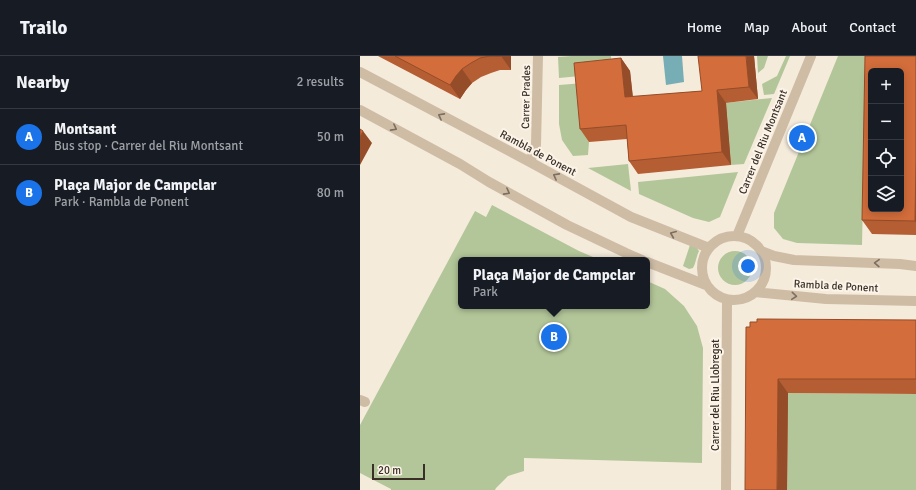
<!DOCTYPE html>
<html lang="en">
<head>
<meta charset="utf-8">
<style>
  :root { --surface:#171b24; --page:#20242c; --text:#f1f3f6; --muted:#9ea1a6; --line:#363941; --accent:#1a73e8 }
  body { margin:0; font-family:Signika,sans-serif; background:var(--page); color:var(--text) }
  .controls { position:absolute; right:12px; top:12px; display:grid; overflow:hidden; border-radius:6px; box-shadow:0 2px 10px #0003 }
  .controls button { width:36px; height:36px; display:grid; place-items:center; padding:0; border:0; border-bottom:1px solid var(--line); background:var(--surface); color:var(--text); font:20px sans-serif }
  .scale { position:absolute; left:12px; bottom:10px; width:53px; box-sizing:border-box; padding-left:4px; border:2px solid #392f27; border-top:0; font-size:11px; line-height:14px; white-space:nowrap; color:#392f27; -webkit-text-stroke:3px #fcf4e8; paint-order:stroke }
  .you { position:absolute; left:388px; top:210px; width:14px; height:14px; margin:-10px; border:3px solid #fff; border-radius:50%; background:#1a73e8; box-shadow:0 0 0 6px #1a73e833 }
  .badge { display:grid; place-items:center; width:26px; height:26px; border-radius:50%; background:var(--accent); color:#fff; font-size:13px; font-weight:700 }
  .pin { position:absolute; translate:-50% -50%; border:2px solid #fff; box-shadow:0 1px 4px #0006 }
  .popup { position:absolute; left:98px; top:201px; width:192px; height:52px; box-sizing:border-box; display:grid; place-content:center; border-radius:6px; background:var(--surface); filter:drop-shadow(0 1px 3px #0005); font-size:13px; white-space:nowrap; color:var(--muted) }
  .popup b { font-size:15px; color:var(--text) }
  .popup::after { content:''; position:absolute; left:50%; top:100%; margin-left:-8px; border:8px solid transparent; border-top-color:var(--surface) }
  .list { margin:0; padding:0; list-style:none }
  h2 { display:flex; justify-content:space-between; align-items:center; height:52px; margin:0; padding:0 16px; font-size:17px }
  h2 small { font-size:13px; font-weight:400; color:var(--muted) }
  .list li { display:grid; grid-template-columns:26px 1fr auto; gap:12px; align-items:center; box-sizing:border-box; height:56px; padding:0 16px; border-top:1px solid var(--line) }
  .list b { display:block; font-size:15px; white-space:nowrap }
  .list p { margin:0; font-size:13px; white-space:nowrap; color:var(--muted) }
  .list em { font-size:13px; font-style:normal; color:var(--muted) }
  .icon { flex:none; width:22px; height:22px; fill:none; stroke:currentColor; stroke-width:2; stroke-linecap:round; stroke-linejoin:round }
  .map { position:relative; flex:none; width:556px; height:434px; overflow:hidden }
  header { display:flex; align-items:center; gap:24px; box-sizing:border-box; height:56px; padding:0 20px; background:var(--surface); border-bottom:1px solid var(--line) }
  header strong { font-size:19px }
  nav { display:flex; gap:22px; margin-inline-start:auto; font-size:14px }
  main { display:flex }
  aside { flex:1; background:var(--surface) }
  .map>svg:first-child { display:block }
  .green { fill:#b3c699 }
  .water { fill:#77adb5 }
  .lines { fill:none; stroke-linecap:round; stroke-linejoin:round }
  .minor { stroke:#cebca5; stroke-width:10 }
  .wall { fill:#b55e33 }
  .shaded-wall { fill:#944c29 }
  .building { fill:#d36d3b; stroke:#944c29; fill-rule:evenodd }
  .oneway { stroke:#7c6e60 }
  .labels { text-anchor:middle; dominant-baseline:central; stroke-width:4; stroke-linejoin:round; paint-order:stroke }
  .street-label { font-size:11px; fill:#392f27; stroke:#fcf4e8 }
</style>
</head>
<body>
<header>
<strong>Trailo</strong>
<nav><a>Home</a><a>Map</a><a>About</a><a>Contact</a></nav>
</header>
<main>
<aside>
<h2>Nearby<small>2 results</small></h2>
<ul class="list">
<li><span class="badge">A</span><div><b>Montsant</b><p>Bus stop · Carrer del Riu Montsant</p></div><em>50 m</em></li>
<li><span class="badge">B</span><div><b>Plaça Major de Campclar</b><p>Park · Rambla de Ponent</p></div><em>80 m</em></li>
</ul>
</aside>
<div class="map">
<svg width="556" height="434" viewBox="0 0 556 434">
  <rect width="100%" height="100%" fill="#f5ebdb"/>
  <path class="green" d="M212 0H251L252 17 199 22 198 1Z
    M397 0H408L404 12 398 17Z
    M426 0H430L414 38 404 39 402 28 417 20Z
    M478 0H506L502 189 437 187 423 183 414 172V157Z
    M224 27 229 86 228 99 213 100 202 84 199 68V29Z
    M412 42 384 108 371 109 366 47Z
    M268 108 271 135 228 112Z
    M378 116 360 161 349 166 333 162 279 138 278 126Z
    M132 149 219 195 240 204H101V250H287V225L305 233 324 250 337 270 343 292 342 407 164 402V415L148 420 136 432 135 434H31V433L0 417V369L115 155 126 161Z
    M330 189 336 191 339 195C336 201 336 207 333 212L329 213 323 210Z
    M358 212a17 17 0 1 1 34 0a17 17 0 1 1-34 0Z
    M428 337 556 338V434H427Z"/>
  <path class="water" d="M303 0H322L324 26 306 29Z"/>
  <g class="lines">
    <path class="minor" d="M0 16 170 106 271 161 349 192
      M0 54 100 108 129 126 207 169 266 197 282 204
      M170 106 176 89 178 0
      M377 180 451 0
      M342 212a32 32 0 1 1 64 0a32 32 0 1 1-64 0Z
      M401 195 414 200 434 204 540 208 556 210
      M287 206 346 229
      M395 236 466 243 556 245
      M0 344 5 346
      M366 434 367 244"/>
  </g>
  <path class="wall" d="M18 0H151V14H140L131 17 121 21 112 27 106 34 100 43Z
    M394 0 398 43 366 47 371 109 278 118 269 105 267 83 229 86 220 73 261 2 270 15 273 41 342 35Z
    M556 0V179L512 178 502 164Z
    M556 264V338L428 337 427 434 390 271Z"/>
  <path class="shaded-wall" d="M141 0H151V14Z
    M386 0H394L398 43 389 31Z
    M261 2 270 15 274 54 265 41Z
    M102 13 112 27 106 34 100 43 90 29 96 20Z
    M357 34 366 47 371 109 362 96Z
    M3 75 12 87 0 109V81Z
    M556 103V167L555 165Z
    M418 323 428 337 427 434H417Z"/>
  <path class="building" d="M35 0H141H130L120 2 111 7 102 13 96 20 90 29Z
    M338 0H386L389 31 357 34 362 96 269 105 266 69 220 73 214 7 261 2 265 41 342 35Z
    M505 0H556V103L555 165 502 164ZM511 15H541V153H511Z
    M0 73 3 75 0 81Z
    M397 263 556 264V323H418L417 434H385L386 271H390V266H397Z"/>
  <defs><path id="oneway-chevron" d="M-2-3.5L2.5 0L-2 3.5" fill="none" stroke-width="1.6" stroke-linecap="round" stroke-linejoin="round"/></defs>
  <g class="oneway">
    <use href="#oneway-chevron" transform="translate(81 60) rotate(-152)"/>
    <use href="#oneway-chevron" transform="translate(34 72) rotate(28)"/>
    <use href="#oneway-chevron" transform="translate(196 120) rotate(-152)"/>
    <use href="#oneway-chevron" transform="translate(147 136) rotate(28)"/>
    <use href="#oneway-chevron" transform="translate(313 178) rotate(-157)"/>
    <use href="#oneway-chevron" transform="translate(517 207) rotate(-178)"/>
    <use href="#oneway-chevron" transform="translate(434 240) rotate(5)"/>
  </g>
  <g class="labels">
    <g class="street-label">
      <text transform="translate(166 41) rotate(-89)">Carrer Prades</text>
      <text transform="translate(403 86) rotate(-68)">Carrer del Riu Montsant</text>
      <text transform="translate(178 97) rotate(28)">Rambla de Ponent</text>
      <text transform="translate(476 230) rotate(3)">Rambla de Ponent</text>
      <text transform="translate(355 339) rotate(-90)">Carrer del Riu Llobregat</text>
    </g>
  </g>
</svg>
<div class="controls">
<button>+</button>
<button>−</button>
<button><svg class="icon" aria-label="locate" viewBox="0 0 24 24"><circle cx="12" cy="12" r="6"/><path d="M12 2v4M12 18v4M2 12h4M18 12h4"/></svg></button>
<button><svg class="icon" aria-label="layers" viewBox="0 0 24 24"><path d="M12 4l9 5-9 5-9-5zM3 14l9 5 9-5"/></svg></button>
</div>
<div class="scale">20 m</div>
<div class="you"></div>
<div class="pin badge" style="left:442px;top:82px">A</div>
<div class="pin badge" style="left:194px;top:281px">B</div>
<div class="popup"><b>Plaça Major de Campclar</b>Park</div>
</div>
</main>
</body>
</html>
